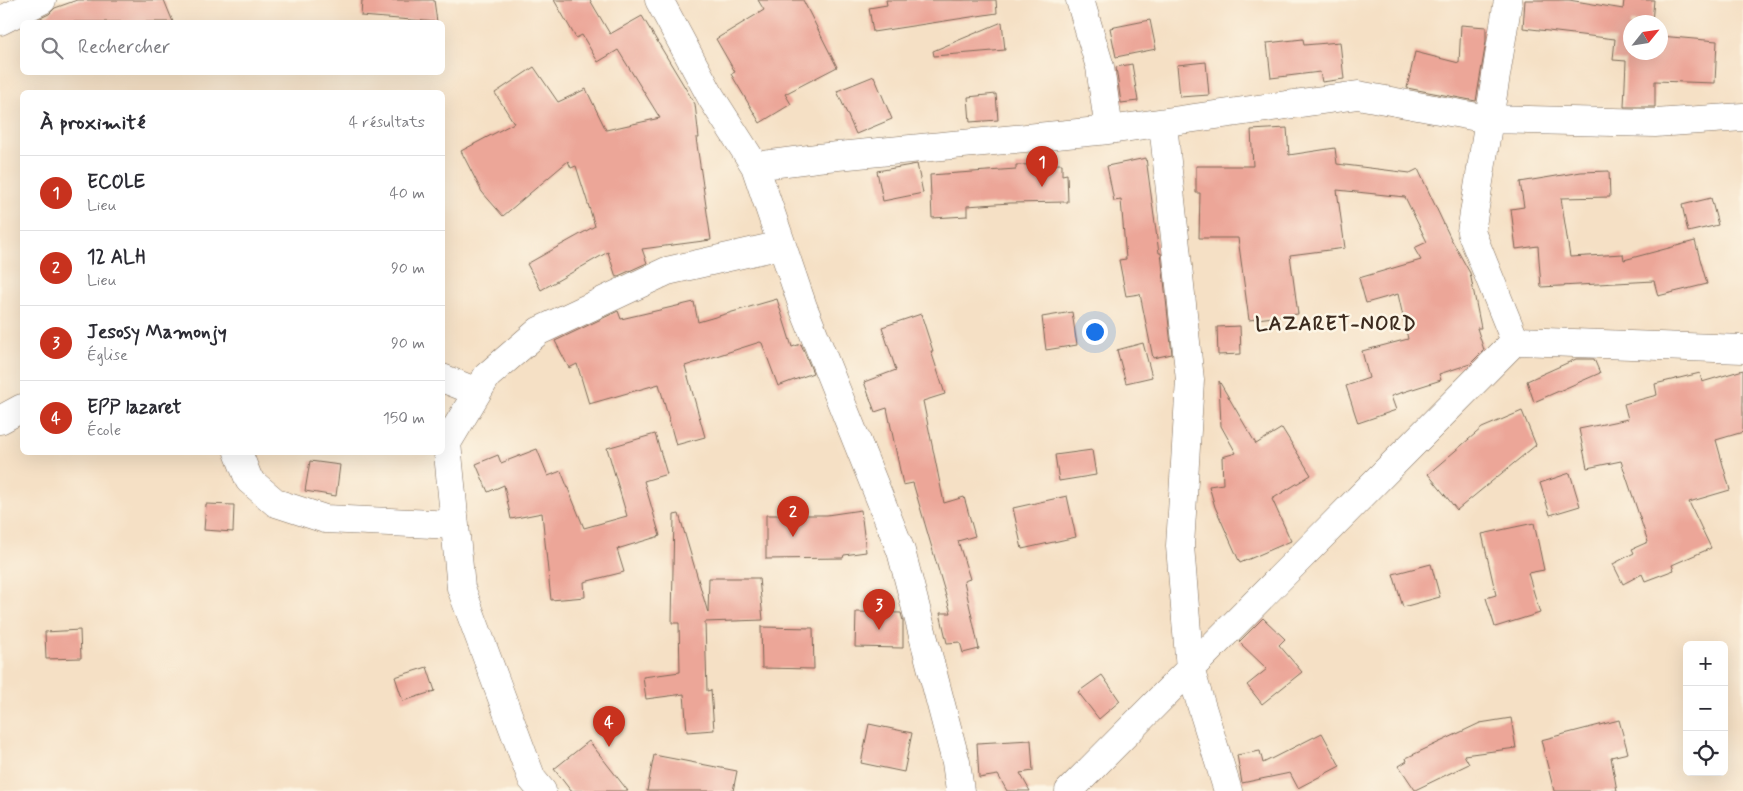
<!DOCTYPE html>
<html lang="fr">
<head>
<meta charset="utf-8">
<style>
  :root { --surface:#fff; --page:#f7f7f7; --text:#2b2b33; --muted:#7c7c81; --line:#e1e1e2; --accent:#c8321e }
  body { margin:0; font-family:Mynerve,sans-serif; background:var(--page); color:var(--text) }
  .controls { position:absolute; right:15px; bottom:15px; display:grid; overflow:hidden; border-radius:8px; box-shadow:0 5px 20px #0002 }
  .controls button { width:45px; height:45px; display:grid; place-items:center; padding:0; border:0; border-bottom:1px solid var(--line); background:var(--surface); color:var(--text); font:25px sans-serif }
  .compass { position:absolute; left:1623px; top:15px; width:45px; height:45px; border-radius:50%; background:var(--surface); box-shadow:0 5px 20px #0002; rotate:60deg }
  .you { position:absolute; left:1094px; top:331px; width:18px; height:18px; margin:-12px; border:4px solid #fff; border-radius:50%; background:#1a73e8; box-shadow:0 0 0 8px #1a73e833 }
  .badge { display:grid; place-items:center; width:32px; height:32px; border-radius:50%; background:var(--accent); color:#fff; font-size:16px; font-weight:700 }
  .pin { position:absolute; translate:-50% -41px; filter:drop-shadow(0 1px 2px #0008) }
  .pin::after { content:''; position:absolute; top:26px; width:18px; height:15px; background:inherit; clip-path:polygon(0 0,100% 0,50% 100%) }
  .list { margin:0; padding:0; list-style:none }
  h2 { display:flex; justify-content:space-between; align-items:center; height:65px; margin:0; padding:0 20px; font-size:21px }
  h2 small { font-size:16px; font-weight:400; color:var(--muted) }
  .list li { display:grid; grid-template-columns:32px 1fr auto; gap:15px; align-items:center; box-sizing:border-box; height:75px; padding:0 20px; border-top:1px solid var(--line) }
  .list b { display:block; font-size:19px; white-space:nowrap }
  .list p { margin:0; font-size:16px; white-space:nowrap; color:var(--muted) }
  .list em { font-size:16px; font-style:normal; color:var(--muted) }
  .icon { flex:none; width:28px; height:28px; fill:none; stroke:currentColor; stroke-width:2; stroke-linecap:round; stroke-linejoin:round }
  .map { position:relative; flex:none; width:1743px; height:791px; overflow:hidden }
  .search { position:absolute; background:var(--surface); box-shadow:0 5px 20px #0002; left:20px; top:20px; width:425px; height:55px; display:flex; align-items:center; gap:12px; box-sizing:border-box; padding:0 18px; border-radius:8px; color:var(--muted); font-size:19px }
  .panel { position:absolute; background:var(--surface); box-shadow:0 5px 20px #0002; left:20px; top:90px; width:425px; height:365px; border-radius:8px }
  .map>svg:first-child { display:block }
  .building { fill:#eca698 }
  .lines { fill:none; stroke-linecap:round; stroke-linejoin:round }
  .minor-casing { stroke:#7c6a58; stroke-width:29 }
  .minor { stroke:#fff; stroke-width:28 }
  .labels { text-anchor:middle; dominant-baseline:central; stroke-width:5; stroke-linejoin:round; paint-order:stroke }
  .district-label { font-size:20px; font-weight:bold; letter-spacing:1px; fill:#3b2a1e; stroke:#fcf5e5 }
</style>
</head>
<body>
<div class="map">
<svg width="1743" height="791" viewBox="0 0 1743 791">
  <rect width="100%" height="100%" fill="#fcf5e5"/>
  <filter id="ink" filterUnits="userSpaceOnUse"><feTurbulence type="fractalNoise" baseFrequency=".02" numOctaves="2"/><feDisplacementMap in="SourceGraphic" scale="10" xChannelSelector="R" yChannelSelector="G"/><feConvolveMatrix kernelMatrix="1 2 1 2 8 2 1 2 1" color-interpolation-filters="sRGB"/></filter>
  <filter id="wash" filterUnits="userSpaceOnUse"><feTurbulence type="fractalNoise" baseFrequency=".0096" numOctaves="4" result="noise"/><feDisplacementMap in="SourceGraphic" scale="20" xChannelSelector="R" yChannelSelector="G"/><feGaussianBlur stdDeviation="1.12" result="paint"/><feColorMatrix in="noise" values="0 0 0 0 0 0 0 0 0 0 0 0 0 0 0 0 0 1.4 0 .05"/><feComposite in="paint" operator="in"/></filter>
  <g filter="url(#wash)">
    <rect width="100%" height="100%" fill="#f5e0c5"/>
    <g id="blocks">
      <path class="building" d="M77 0H164L173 22H32L49 14 55 8Z
        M362 0H434L437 22 361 16Z
        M554 0H590L610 34 642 16 695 104 699 138H696L711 240 642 249 647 263 616 277 608 252 541 290 527 264 595 226 576 166 571 168 568 161 503 216 482 192 461 151 514 123 495 93 534 67 558 102 586 89 606 130 660 118 618 50 598 62 582 35 576 38Z
        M758 0H803L837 67 785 94 791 104 760 123 731 74 735 72 716 39 764 10Z
        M886 0H996L997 13 873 32 869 8 887 5Z
        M1525 0H1569L1623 9 1624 0H1654L1652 22H1630V52H1660V36L1717 41 1715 83 1655 81V107H1624L1626 61 1613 60 1615 39 1523 28Z
        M1150 20 1156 49 1116 57 1110 28Z
        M1002 22 1005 50 934 56 933 51Z
        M1461 25 1486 27V42L1476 101 1407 88 1415 52 1459 63Z
        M1303 39 1304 45 1340 42 1344 79 1322 82 1320 72 1271 78 1267 43Z
        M1206 62 1209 95 1180 97 1177 65Z
        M1132 64 1138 101 1121 103 1116 67Z
        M874 76 892 119 856 134 837 91Z
        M996 94 998 120 970 122 968 97Z
        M1287 128 1289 155 1335 148 1337 164 1410 173 1418 169 1450 237 1470 273 1481 328H1477L1484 350 1470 364 1439 374 1441 380 1391 396 1396 410 1358 423 1346 386 1369 378 1362 351 1408 339 1398 294 1366 303 1359 278 1421 260 1414 248 1427 242 1405 197 1337 190 1345 248 1290 255 1298 314 1249 320 1238 238H1199L1200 193H1196V166H1253L1251 130Z
        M1146 158 1159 253H1161L1172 354 1153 358 1140 294 1126 296 1119 260 1126 259 1121 200 1114 201 1107 166Z
        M917 164 923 193 883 201 877 171Z
        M1062 164V175L1067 174 1068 202 1010 203 967 206V216L932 218 930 175 1016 169V165Z
        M1609 171 1610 197 1561 198 1570 257 1623 254 1624 260 1695 241 1707 284 1658 296 1654 281 1541 287 1538 246 1516 249 1511 209 1524 207 1520 182 1581 172Z
        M1711 198 1718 225 1688 232 1682 205Z
        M777 299 792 347 801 344 813 373 778 386 762 343 760 342 685 366 705 437 676 445 659 384 589 404 577 364 569 368 555 341 618 311 621 319 694 302 698 322Z
        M1072 312 1077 345 1046 350 1042 317Z
        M921 314 933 351H931L945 394 923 401 944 503 964 497 975 536 958 541 970 579 964 581 979 649 963 653 960 642 947 643 940 613H951L913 483 903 485 887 408 875 412 864 382 896 370 882 327Z
        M1240 326 1241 354 1218 355 1217 327Z
        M1143 343 1152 377 1126 383 1117 350Z
        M1576 359H1594L1600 373 1534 402 1527 381Z
        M1743 370V432L1716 440 1730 490 1689 502 1711 548 1672 565 1674 570 1645 581 1642 574 1623 584 1613 564 1634 553 1632 549 1648 542 1621 461 1587 468 1579 429 1628 419 1624 404 1657 395 1655 384 1700 373 1702 382Z
        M1219 381 1256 444 1282 428 1311 475 1272 499 1291 541 1240 563 1215 507 1209 486 1223 484 1222 457 1236 453 1221 426Z
        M1522 411 1536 445 1457 510 1428 474 1482 428Z
        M655 434 667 474 644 481 660 536 617 549 624 572 584 582 585 597 551 600 542 513 511 519 504 485 488 492 476 464 498 455 501 463 537 449 548 476 561 471 584 528 627 516 607 448Z
        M1092 450 1096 475 1059 481 1055 455Z
        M310 461 340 465 336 496 305 491Z
        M1570 473 1580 506 1550 515 1540 483Z
        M1067 496 1076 537 1022 549 1013 508Z
        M206 504 234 505 233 532 204 530Z
        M861 510 866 552 844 555 843 558 766 559V515H827Z
        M679 514 708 613 709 578H759L763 620 705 622 707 691 711 690 714 730 687 732 684 694 646 699 643 677 680 672 679 623H672L674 515Z
        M1534 523 1544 570 1528 573 1540 613 1495 627 1486 598 1496 595 1482 534Z
        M1431 564 1440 597 1403 607 1393 574Z
        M856 612 901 613 903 621V648L855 647Z
        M1263 618 1285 639 1279 645 1302 672 1262 704 1247 685 1267 669 1239 642Z
        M761 627 813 628 814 669 762 668Z
        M80 630 81 658 46 659 45 632Z
        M427 667 435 691 403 701 395 677Z
        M1102 675 1120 701 1099 719 1078 692Z
        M1511 718 1516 748 1464 755 1469 764 1415 790 1399 766 1407 761 1406 758 1480 723Z
        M1619 720 1628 753 1611 757 1617 791H1554L1541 740Z
        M869 724 912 733 904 772 861 763Z
        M1322 733 1340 766 1298 788 1290 773 1242 783 1237 755 1260 751 1263 763Z
        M1031 740 1033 771 1020 773 1030 791H1007L998 775 979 778 977 743Z
        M589 741 628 791H571L554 769Z
        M654 755 737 771 733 791H647Z"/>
    </g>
  </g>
  <g filter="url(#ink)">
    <use href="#blocks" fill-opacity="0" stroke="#7c6a58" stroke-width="1"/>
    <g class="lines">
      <defs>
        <path id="minor" d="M659 0 711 97 755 166 803 307 901 551 956 762 960 791
          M1080 0 1100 67 1109 130
          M1508 0 1471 232 1515 341
          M0 21 42 0
          M1163 124 1190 380 1180 546 1190 669 1228 791
          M755 166 817 158 1109 130 1358 95 1488 119 1655 123 1743 117
          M442 378 477 392
          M0 420 22 408
          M238 452 249 480 276 503 325 519 454 525
          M542 791 532 779 461 588 447 443 487 376 539 331 667 271 782 245
          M1069 791 1515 341 1743 349"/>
      </defs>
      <use href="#minor" class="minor-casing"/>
      <use href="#minor" class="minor"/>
    </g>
  </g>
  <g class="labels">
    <g class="district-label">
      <text x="1336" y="324">LAZARET-NORD</text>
    </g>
  </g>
</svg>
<div class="controls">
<button>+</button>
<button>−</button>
<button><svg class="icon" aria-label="locate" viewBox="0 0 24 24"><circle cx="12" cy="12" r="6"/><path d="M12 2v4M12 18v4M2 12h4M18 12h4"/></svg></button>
</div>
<svg class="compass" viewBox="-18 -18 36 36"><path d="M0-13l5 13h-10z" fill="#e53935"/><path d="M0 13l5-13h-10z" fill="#7c7c81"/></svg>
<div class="you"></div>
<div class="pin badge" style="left:1042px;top:187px">1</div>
<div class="pin badge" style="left:793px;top:537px">2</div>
<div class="pin badge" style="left:879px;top:630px">3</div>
<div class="pin badge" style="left:609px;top:747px">4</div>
<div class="search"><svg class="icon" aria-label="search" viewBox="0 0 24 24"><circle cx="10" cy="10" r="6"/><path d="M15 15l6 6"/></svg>Rechercher</div>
<section class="panel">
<h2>À proximité<small>4 résultats</small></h2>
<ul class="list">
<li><span class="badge">1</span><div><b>ECOLE</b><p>Lieu</p></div><em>40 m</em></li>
<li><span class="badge">2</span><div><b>12 ALH</b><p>Lieu</p></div><em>90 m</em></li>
<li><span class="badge">3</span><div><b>Jesosy Mamonjy</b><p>Église</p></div><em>90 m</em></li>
<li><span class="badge">4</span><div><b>EPP lazaret</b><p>École</p></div><em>150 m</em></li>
</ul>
</section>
</div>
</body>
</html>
